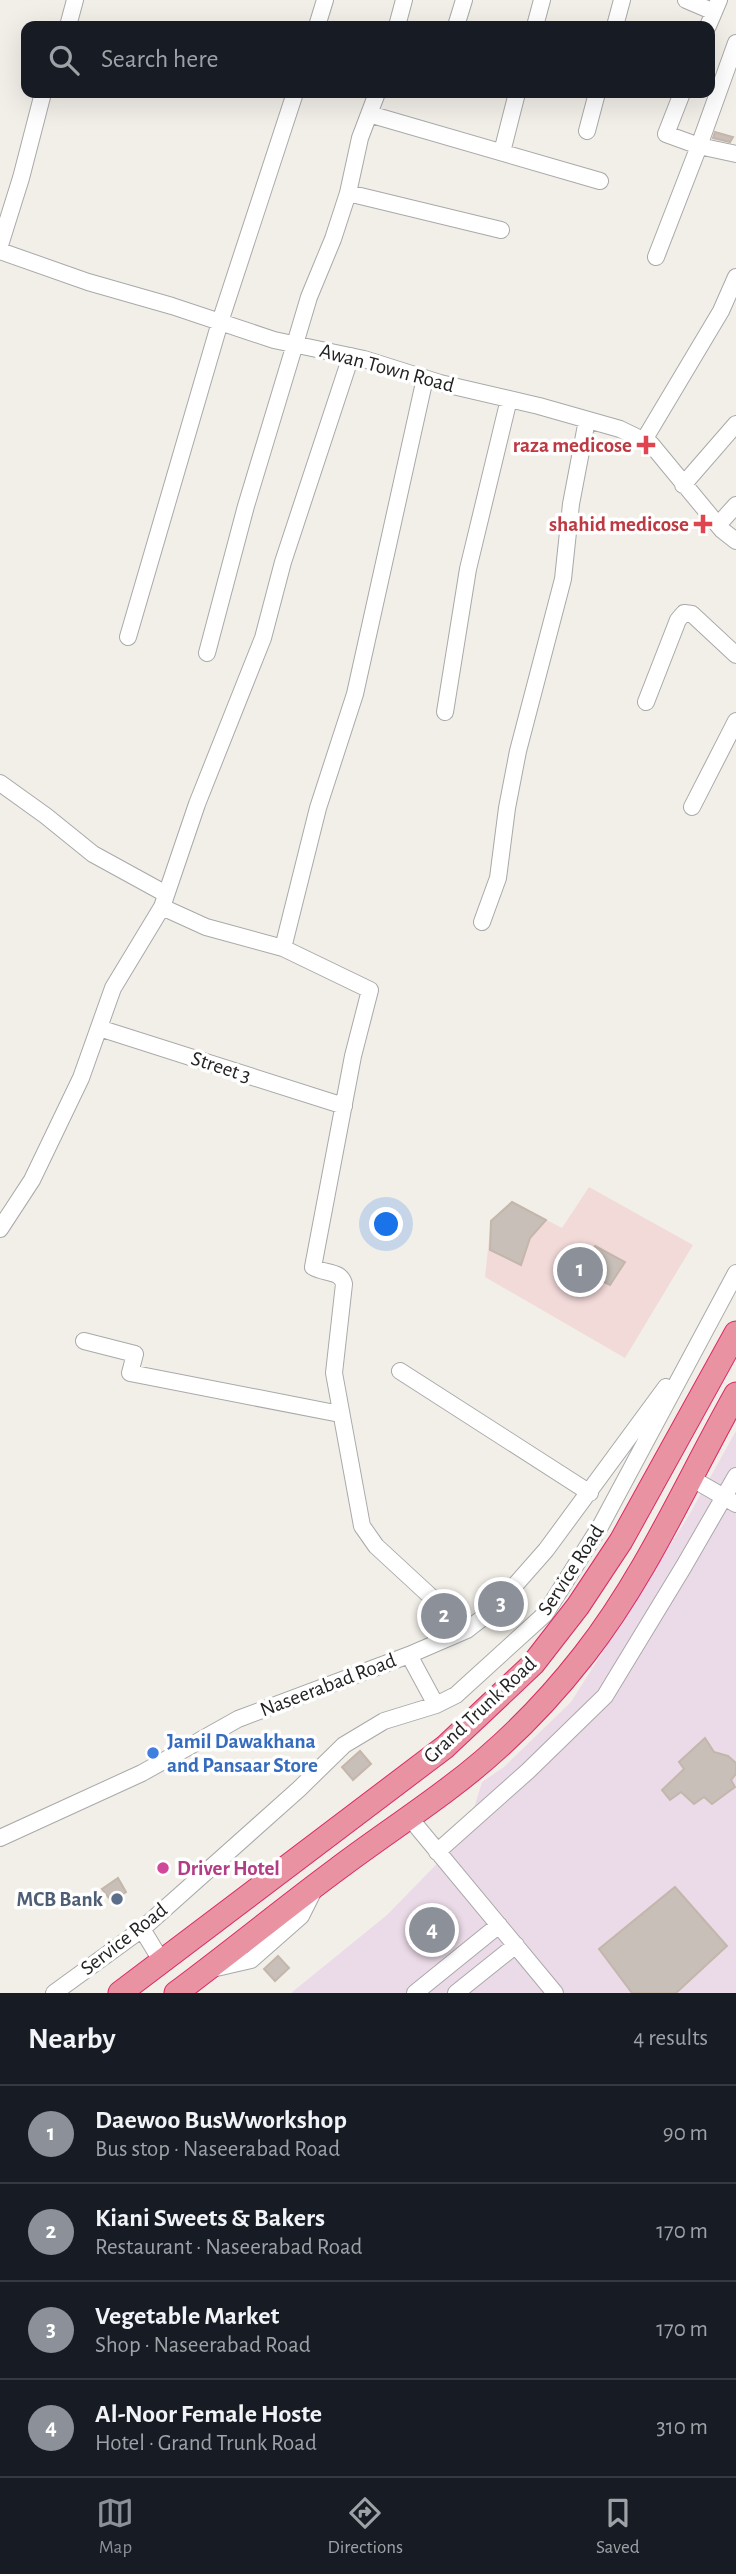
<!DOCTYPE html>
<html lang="en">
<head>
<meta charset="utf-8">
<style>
  :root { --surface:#171b24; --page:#242831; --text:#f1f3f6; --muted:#9ea1a6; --line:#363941; --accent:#8c9099 }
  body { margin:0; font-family:"Alegreya Sans",sans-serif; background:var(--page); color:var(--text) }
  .you { position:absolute; left:387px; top:1225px; width:24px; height:24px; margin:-18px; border:5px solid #fff; border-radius:50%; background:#1a73e8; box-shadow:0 0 0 10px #1a73e833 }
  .badge { display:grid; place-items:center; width:46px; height:46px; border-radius:50%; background:var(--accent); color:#fff; font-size:23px; font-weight:700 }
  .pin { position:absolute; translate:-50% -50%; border:4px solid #fff; box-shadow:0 2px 7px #0006 }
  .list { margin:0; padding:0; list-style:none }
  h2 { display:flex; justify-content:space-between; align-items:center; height:91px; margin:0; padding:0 28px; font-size:30px }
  h2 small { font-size:23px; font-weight:400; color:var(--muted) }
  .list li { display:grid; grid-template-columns:46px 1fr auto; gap:21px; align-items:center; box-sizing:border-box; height:98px; padding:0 28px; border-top:2px solid var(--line) }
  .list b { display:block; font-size:26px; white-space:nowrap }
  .list p { margin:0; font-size:23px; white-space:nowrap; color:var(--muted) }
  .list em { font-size:23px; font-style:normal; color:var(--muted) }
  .icon { flex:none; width:38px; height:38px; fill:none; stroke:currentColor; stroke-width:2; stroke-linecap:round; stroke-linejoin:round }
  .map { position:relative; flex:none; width:736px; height:1993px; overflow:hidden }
  .search { position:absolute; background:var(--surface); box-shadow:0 7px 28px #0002; left:21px; right:21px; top:21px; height:77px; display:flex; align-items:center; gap:18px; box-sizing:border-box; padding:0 24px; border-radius:14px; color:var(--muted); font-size:26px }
  .sheet { height:483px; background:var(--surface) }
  nav { display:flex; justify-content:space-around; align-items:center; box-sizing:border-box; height:98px; border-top:2px solid var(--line); background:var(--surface); font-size:19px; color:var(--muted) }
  nav a { display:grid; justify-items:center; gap:4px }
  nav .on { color:var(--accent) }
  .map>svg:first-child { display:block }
  .commercial { fill:#f2dad9 }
  .industrial { fill:#ebdbe8 }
  .building { fill:#c7bfb8; stroke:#c4b6ab; stroke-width:2 }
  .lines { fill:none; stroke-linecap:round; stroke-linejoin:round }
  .minor-casing { stroke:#a9a9a9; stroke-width:18 }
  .highway-casing { stroke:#dc2a67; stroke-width:25 }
  .minor { stroke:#fff; stroke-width:16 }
  .highway { stroke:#e892a2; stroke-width:23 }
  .health-dot { fill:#e0444e; stroke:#fff; stroke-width:2.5 }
  .shop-dot { fill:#3f7fe0; stroke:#fff; stroke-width:2.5 }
  .hotel-dot { fill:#d1479c; stroke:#fff; stroke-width:2.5 }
  .service-dot { fill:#5c6f8a; stroke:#fff; stroke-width:2.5 }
  .labels { text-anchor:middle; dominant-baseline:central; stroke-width:7; stroke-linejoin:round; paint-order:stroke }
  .street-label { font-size:21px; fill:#222; stroke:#fff }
  .health-label { font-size:21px; font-weight:bold; fill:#be3a42; stroke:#fff; text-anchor:end }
  .shop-label { font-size:21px; font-weight:bold; fill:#366cbe; stroke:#fff; text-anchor:start }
  .hotel-label { font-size:21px; font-weight:bold; fill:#b23c85; stroke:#fff; text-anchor:start }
  .service-label { font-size:21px; font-weight:bold; fill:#4e5e75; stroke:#fff; text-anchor:end }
</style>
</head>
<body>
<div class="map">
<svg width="736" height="1993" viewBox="0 0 736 1993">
  <rect width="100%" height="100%" fill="#f2efe9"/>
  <path class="commercial" d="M589 1187 693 1245 625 1358 485 1277 491 1221 512 1202 562 1228Z"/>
  <path class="industrial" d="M736 1431V1993H291L387 1915 466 1834 482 1782 504 1767 571 1702 689 1515Z"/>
  <path class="building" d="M715 132 733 137 730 142 713 138Z
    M512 1202 546 1220 530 1238 521 1265 490 1250 491 1221Z
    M595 1246 625 1262 610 1285 580 1270Z
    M705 1738 714 1752 728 1756 736 1763V1774L731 1780 735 1787 712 1804 704 1797 694 1804 681 1792 670 1800 662 1790 684 1769 679 1762Z
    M360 1751 371 1764 353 1780 342 1767Z
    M118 1878 126 1892 112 1902 102 1889Z
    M675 1887 727 1946 676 1993H632L599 1949Z
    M278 1956 289 1968 275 1981 264 1969Z"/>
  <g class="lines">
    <defs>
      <path id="minor" d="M686 0 714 12
        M68 26 75 0
        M317 26 325 0
        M397 26 404 0
        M456 26 464 0
        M535 26 542 0
        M615 26 622 0
        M708 26 719 0
        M369 114 600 181
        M587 131 597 93
        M699 146 736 43
        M699 146 736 154
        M502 152 517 93
        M348 193 501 230
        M0 245 21 178 43 93
        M0 251 88 282 172 306 274 340 364 359 440 383 539 406 620 429 651 444 722 530 736 541
        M656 257 699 146 666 134 682 93
        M425 378 355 694 318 808 283 948 370 990 353 1056 313 1267C324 1274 341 1270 344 1284L334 1373 362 1526 376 1546 467 1630
        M644 440 721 311 736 277
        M683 485 736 424
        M718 525 736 505
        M128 637 220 322 295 93
        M207 653 246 506 295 344 309 297 333 239 348 193 360 138 377 93
        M646 702 678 620 684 613 692 614 736 655
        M445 712 468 569 509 399
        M0 783 46 816 93 854 166 894
        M692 807 736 721
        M162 907 206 927 283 948
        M482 922 498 878 507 808 518 751 563 579 571 504 587 420
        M99 1028 344 1106
        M0 1229 32 1180 81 1078 113 988 162 907 197 804 263 638 283 562 351 356
        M84 1341 135 1354 130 1373 340 1414
        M400 1371 590 1493
        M691 1478 736 1504
        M409 1655 436 1705
        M409 1817 555 1993
        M0 1838 142 1773 238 1719 409 1655 467 1630 494 1609 546 1550 666 1387
        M437 1852 528 1771 605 1696 684 1566 736 1476
        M142 1929 162 1962
        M212 1969 251 1960 301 1916 314 1890
        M54 1993 142 1929 299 1789 344 1745 384 1721 436 1705 456 1695 545 1614 601 1525 736 1273
        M415 1993 499 1925
        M456 1993 516 1945"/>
      <path id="highway" d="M120 1993 445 1747 533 1664 578 1606 621 1541 736 1333
        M176 1993C230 1953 282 1910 336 1870 373 1842 411 1817 448 1789 499 1751 545 1705 584 1655 646 1576 687 1481 736 1394"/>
    </defs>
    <use href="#minor" class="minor-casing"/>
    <use href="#highway" class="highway-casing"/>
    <use href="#minor" class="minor"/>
    <use href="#highway" class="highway"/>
  </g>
  <g class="health-dot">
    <path d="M642.5 434.5h7v7h7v7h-7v7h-7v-7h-7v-7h7z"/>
    <path d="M699.5 513.5h7v7h7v7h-7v7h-7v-7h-7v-7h7z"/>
  </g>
  <circle class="shop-dot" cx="153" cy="1753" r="7"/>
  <circle class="hotel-dot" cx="163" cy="1868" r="7"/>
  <circle class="service-dot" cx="117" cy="1899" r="7"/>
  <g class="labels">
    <g class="street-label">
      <text transform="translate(387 368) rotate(15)">Awan Town Road</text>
      <text transform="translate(221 1067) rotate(18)">Street 3</text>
      <text transform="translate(571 1570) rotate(-57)">Service Road</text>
      <text transform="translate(328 1685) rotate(-21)">Naseerabad Road</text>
      <text transform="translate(480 1710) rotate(-43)">Grand Trunk Road</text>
      <text transform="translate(124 1939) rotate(-38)">Service Road</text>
    </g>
    <g class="health-label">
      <text x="632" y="445">raza medicose</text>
      <text x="689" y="524">shahid medicose</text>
    </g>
    <g class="shop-label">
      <text x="167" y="1741">Jamil Dawakhana<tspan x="167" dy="24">and Pansaar Store</tspan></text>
    </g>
    <g class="hotel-label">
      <text x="177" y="1868">Driver Hotel</text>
    </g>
    <g class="service-label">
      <text x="103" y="1899">MCB Bank</text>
    </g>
  </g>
</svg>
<div class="you"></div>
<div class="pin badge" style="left:580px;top:1270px">1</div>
<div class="pin badge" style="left:444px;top:1616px">2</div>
<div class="pin badge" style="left:501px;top:1604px">3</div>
<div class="pin badge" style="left:432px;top:1930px">4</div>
<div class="search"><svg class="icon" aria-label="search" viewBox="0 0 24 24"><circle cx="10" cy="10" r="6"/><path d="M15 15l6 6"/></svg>Search here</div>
</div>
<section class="sheet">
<h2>Nearby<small>4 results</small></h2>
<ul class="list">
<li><span class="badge">1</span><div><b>Daewoo BusWworkshop</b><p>Bus stop · Naseerabad Road</p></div><em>90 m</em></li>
<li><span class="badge">2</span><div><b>Kiani Sweets &amp; Bakers</b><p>Restaurant · Naseerabad Road</p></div><em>170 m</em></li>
<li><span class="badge">3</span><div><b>Vegetable Market</b><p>Shop · Naseerabad Road</p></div><em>170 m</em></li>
<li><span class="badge">4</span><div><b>Al-Noor Female Hoste</b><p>Hotel · Grand Trunk Road</p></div><em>310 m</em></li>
</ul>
</section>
<nav>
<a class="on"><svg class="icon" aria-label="map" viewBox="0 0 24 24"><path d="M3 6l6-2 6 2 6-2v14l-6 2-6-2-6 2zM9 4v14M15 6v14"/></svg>Map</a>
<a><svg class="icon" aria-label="directions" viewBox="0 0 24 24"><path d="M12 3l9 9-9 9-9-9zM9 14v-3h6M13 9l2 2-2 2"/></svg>Directions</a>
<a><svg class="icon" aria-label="saved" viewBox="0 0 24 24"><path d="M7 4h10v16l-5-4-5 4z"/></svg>Saved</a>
</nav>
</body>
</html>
